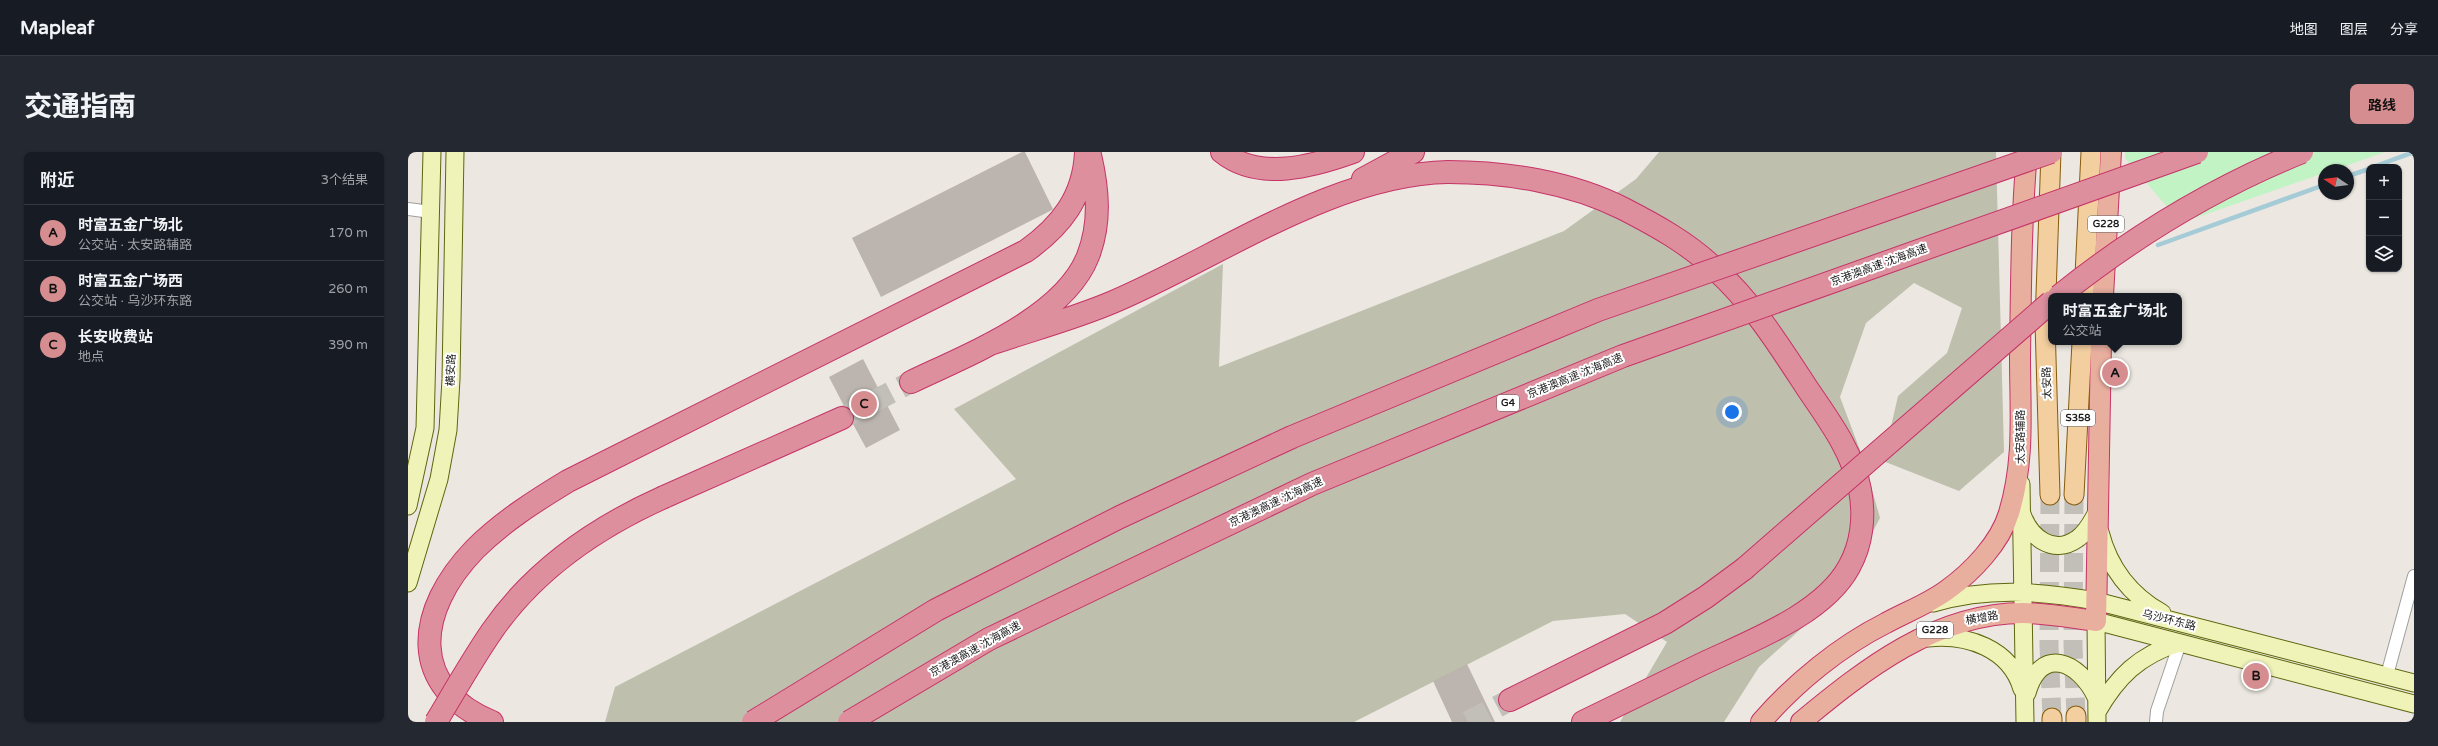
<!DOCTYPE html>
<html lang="zh">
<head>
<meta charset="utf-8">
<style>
  :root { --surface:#171b24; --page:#242831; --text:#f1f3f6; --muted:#9ea1a6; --line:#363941; --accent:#d68d90 }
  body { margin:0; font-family:"Varela Round","Noto Sans SC",sans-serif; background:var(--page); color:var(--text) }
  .controls { position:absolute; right:12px; top:12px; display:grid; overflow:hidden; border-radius:8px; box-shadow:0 1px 3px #0004 }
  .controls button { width:36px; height:36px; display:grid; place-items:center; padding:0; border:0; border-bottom:1px solid var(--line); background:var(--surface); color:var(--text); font:20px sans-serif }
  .compass { position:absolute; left:1910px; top:12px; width:36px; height:36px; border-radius:50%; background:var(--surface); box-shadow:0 1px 3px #0004; rotate:283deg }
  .you { position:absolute; left:1324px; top:260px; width:14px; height:14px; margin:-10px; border:3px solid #fff; border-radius:50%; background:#1a73e8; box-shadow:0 0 0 6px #1a73e833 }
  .badge { display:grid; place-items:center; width:26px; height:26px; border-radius:50%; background:var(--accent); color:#111; font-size:13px; font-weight:700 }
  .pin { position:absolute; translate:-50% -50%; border:2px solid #fff; box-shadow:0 1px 4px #0006 }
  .popup { position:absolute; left:1640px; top:141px; width:134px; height:52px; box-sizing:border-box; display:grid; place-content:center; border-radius:8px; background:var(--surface); filter:drop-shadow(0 1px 3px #0005); font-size:13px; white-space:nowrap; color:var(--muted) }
  .popup b { font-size:15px; color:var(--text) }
  .popup::after { content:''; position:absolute; left:50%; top:100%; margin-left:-8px; border:8px solid transparent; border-top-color:var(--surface) }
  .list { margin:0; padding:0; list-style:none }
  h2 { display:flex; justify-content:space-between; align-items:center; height:52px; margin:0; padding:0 16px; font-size:17px }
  h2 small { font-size:13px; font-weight:400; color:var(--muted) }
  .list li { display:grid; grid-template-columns:26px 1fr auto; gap:12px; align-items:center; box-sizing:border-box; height:56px; padding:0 16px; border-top:1px solid var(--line) }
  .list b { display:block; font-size:15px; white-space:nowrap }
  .list p { margin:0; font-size:13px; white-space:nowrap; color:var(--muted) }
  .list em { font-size:13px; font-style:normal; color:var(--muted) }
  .icon { flex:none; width:22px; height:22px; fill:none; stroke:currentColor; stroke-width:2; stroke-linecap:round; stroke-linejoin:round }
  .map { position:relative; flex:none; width:2006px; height:570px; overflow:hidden; border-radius:8px }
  header { display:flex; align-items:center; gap:24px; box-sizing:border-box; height:56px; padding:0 20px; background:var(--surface); border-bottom:1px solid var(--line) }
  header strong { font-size:19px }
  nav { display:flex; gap:22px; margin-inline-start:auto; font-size:14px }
  .intro { display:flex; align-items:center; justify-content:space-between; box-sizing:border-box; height:96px; padding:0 24px }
  h1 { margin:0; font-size:28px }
  .button { padding:10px 18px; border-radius:8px; background:var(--accent); color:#111; font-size:14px; font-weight:700 }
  main { display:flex; gap:24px; padding:0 24px }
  aside { flex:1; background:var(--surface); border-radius:8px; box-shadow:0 1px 3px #0004 }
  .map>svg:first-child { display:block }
  .construction { fill:#bfbfae }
  .park { fill:#c1f3c4 }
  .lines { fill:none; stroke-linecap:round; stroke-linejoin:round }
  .stream { stroke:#a5cbd6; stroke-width:4.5 }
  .building { fill:#bcb4ae }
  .primary-tunnel { stroke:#c2bfb9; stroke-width:19; stroke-dasharray:19 10; stroke-linecap:butt }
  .motorway-tunnel { stroke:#c2bfb9; stroke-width:22; stroke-dasharray:22 11; stroke-linecap:butt }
  .minor-casing { stroke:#9f9f9f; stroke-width:14 }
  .secondary-casing { stroke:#5e660e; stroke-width:19 }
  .primary-casing { stroke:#855c0d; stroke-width:21 }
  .trunk-casing { stroke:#c63367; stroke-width:22 }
  .motorway-casing { stroke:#c63367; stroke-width:24 }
  .minor { stroke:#fff; stroke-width:12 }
  .secondary { stroke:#f0f3b8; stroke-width:17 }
  .primary { stroke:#f3ce9f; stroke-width:19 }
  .trunk { stroke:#e8ae9e; stroke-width:20 }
  .motorway { stroke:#dd8f9e; stroke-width:22 }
  .motorway-bridge-casing { stroke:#c63367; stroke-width:24; stroke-linecap:butt }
  .motorway-bridge { stroke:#dd8f9e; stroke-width:22 }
  .labels { text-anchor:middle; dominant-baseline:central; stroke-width:4; stroke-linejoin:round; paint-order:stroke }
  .shield { fill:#fff; stroke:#5f5f5f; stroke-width:1 }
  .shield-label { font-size:10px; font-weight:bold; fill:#1b1b1b }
  .street-label { font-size:11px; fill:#1b1b1b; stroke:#fff }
</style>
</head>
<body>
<header>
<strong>Mapleaf</strong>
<nav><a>地图</a><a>图层</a><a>分享</a></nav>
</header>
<div class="intro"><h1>交通指南</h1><a class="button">路线</a></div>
<main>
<aside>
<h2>附近<small>3个结果</small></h2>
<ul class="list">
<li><span class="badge">A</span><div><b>时富五金广场北</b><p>公交站 · 太安路辅路</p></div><em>170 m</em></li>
<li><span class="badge">B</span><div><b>时富五金广场西</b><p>公交站 · 乌沙环东路</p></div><em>260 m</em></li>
<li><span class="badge">C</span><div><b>长安收费站</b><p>地点</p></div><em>390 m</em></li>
</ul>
</aside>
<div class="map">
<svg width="2006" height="570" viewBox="0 0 2006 570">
  <rect width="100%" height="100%" fill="#ece8e1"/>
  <path class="construction" d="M1251 0H1588L1596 300 1551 339 1475 309 1490 244 1539 201 1554 156 1506 131 1458 171 1432 245 1455 306 1472 366 1432 441 1351 515 1316 570H1212L1259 490 1217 462 1145 469 946 570H197L207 535 608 327 546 257 815 112 811 215 1156 79 1228 27Z"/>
  <path class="park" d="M1717 0H1977L1926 18H1916V21L1773 71 1717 6Z"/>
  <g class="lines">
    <path class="stream" d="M1965 15 2006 0
      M1940 24 1961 17
      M1750 93 1916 33"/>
  </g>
  <path class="building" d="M614 0H617L645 57 644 58 473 145 444 86Z
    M455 207 492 278 458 296 445 272V261L436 254 421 225Z
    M1059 512 1087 570H1044L1025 529Z"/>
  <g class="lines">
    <path class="primary-tunnel" d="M1642 343 1641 493 1644 566
      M1666 343 1665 493 1668 564"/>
    <path class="motorway-tunnel" d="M434 266 503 230
      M1060 570 1102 548"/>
    <defs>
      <path id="minor" d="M0 57 23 60
        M1979 523 2006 424
        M1748 570 1749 559 1772 491"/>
      <path id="secondary" d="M1613 332 1617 570
        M0 354 17 276 24 0
        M1614 362C1622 385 1645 404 1669 387 1678 381 1683 371 1688 362
        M1692 380C1701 415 1722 443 1754 461
        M0 431 31 327 40 278 43 227 47 0
        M1525 451C1581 435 1630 439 1688 449L2006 531
        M1520 486C1559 482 1602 496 1614 537
        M1619 541C1633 493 1671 509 1688 545
        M1689 560C1709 525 1731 503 1771 491
        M1689 570 1688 469 2006 552"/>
      <path id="primary" d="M1676 144 1683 0
        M1642 343 1637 171 1643 0
        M1666 343 1674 190
        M1644 566V570
        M1668 570V564"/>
      <path id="trunk" d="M1695 144 1703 0
        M1353 570C1387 531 1432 494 1478 471 1498 460 1520 452 1539 438 1564 420 1592 391 1601 361 1617 308 1612 259 1612 205 1613 137 1613 68 1619 0
        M1393 570C1457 517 1528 461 1615 461 1639 461 1664 466 1688 469L1693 190"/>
      <path id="motorway" d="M814 0C851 30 906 14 945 0
        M955 27 1005 0
        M582 192C623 178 665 167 705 150 809 106 925 22 1040 20 1098 20 1163 30 1216 57 1247 73 1280 91 1306 116 1344 150 1371 193 1399 236 1420 267 1445 300 1452 338 1457 364 1454 392 1441 415 1415 463 1340 490 1292 513 1253 532 1214 551 1175 570
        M503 230C559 203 656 166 680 104 693 71 690 37 682 3
        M256 345 434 266
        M1102 548 1257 471 1298 445 1336 417
        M84 570C0 535 7 459 67 397 94 370 127 349 160 329L618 99C653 74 676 45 678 0"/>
    </defs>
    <use href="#minor" class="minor-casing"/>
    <use href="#secondary" class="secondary-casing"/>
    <use href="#primary" class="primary-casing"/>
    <use href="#trunk" class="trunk-casing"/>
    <use href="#motorway" class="motorway-casing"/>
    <use href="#minor" class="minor"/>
    <use href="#secondary" class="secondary"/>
    <use href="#primary" class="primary"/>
    <use href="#trunk" class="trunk"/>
    <use href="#motorway" class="motorway"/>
    <defs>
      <path id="motorway-bridge" d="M1651 144C1726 84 1805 36 1894 0
        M1336 417 1643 150
        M28 570C46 540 64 508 84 479 126 418 189 375 256 345
        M345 570 528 458 712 365 884 285 1190 158 1643 0
        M441 570 581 487 904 332 1215 204 1789 0"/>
    </defs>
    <use href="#motorway-bridge" class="motorway-bridge-casing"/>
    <use href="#motorway-bridge" class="motorway-bridge"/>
  </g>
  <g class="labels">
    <g class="shield">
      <rect x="1680" y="64" width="36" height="16" rx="3"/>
      <rect x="1089" y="243" width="22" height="16" rx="3"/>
      <rect x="1653" y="258" width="34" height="16" rx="3"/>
      <rect x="1509" y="470" width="36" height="16" rx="3"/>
    </g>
    <g class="shield-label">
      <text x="1698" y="72">G228</text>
      <text x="1100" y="251">G4</text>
      <text x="1670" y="266">S358</text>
      <text x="1527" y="478">G228</text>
    </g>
    <g class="street-label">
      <text transform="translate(1471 113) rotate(-20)">京港澳高速 沈海高速</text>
      <text transform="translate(43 218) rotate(-88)">横安路</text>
      <text transform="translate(1167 224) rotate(-22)">京港澳高速 沈海高速</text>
      <text transform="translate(1639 231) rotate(-92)">太安路</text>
      <text transform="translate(1612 285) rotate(-90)">太安路辅路</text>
      <text transform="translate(868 350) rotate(-25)">京港澳高速 沈海高速</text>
      <text transform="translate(1574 466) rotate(-10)">横增路</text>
      <text transform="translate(1761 468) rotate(14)">乌沙环东路</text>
      <text transform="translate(567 497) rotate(-29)">京港澳高速 沈海高速</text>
    </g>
  </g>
</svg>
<div class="controls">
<button>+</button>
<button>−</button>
<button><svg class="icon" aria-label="layers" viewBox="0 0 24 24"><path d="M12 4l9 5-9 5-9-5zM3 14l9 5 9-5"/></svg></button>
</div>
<svg class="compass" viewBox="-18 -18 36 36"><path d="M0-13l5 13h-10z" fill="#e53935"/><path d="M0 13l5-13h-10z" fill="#9ea1a6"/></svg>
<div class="you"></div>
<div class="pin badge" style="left:1707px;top:221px">A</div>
<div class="popup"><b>时富五金广场北</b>公交站</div>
<div class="pin badge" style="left:1848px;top:524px">B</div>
<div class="pin badge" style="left:456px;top:252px">C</div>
</div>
</main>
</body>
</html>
